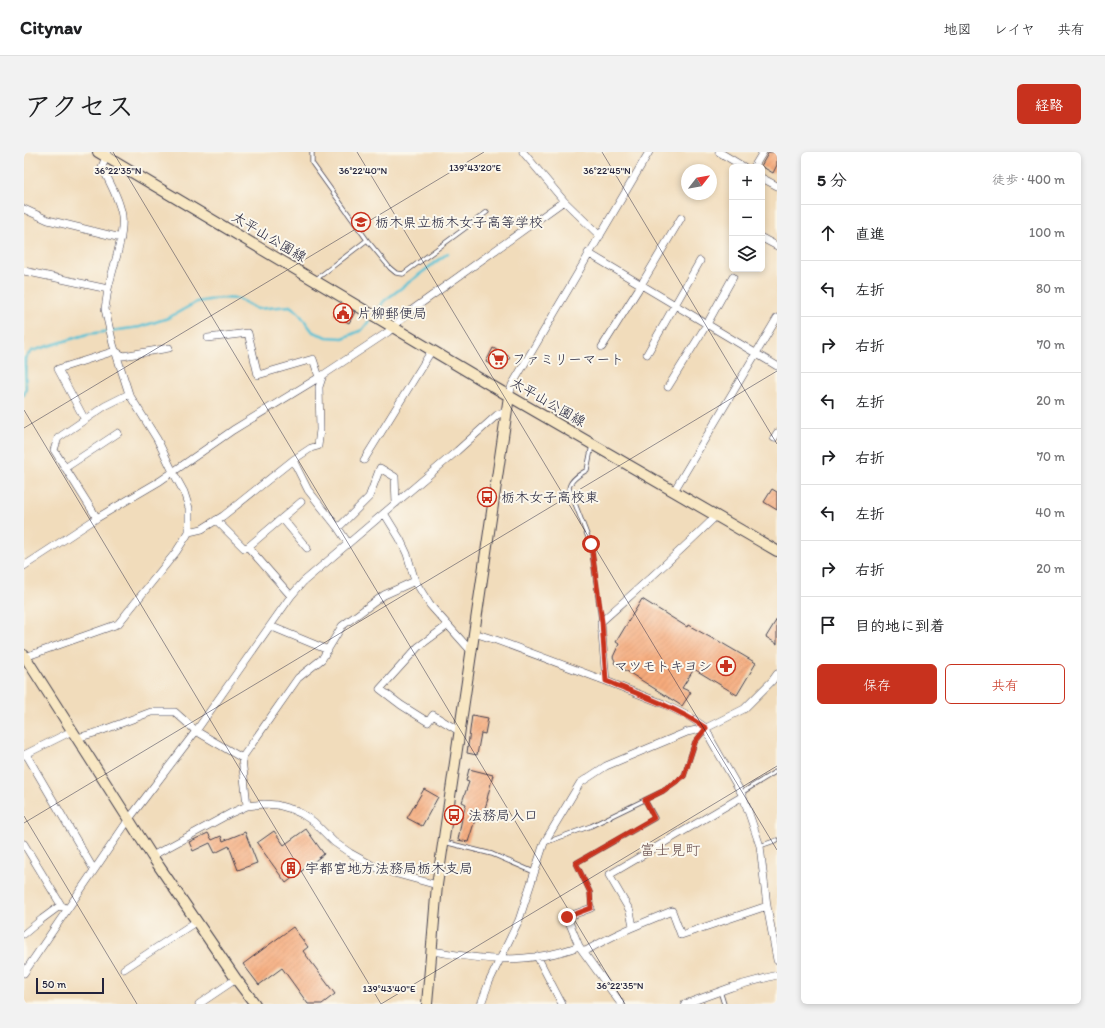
<!DOCTYPE html>
<html lang="ja">
<head>
<meta charset="utf-8">
<style>
  :root { --surface:#fff; --page:#f2f2f2; --text:#202124; --muted:#757577; --line:#e0e0e0; --accent:#c8321e }
  body { margin:0; font-family:Itim,"Klee One",sans-serif; background:var(--page); color:var(--text) }
  .controls { position:absolute; right:12px; top:12px; display:grid; overflow:hidden; border-radius:6px; box-shadow:0 2px 6px #0003 }
  .controls button { width:36px; height:36px; display:grid; place-items:center; padding:0; border:0; border-bottom:1px solid var(--line); background:var(--surface); color:var(--text); font:20px sans-serif }
  .compass { position:absolute; left:657px; top:12px; width:36px; height:36px; border-radius:50%; background:var(--surface); box-shadow:0 2px 6px #0003; rotate:59deg }
  .scale { position:absolute; left:12px; bottom:10px; width:68px; box-sizing:border-box; padding-left:4px; border:2px solid #22223b; border-top:0; font-size:11px; line-height:14px; white-space:nowrap; color:#22223b; -webkit-text-stroke:3px #fbf7ec; paint-order:stroke }
  .stop { position:absolute; width:12px; height:12px; margin:-9px; border:3px solid #c8321e; border-radius:50%; background:#fff }
  .stop.end { background:#c8321e; border-color:#fff; box-shadow:0 1px 4px #0008 }
  .list { margin:0; padding:0; list-style:none }
  h2 { display:flex; justify-content:space-between; align-items:center; height:52px; margin:0; padding:0 16px; font-size:17px }
  h2 small { font-size:13px; font-weight:400; color:var(--muted) }
  .list li { display:grid; grid-template-columns:26px 1fr auto; gap:12px; align-items:center; box-sizing:border-box; height:56px; padding:0 16px; border-top:1px solid var(--line) }
  .list b { display:block; font-size:15px; white-space:nowrap }
  .list em { font-size:13px; font-style:normal; color:var(--muted) }
  .actions { display:flex; gap:8px; padding:12px 16px }
  .actions a { flex:1; padding:9px 0; border:1px solid var(--accent); border-radius:6px; text-align:center; font-size:14px; color:var(--accent) }
  .actions .main { background:var(--accent); color:#fff }
  .icon { flex:none; width:22px; height:22px; fill:none; stroke:currentColor; stroke-width:2; stroke-linecap:round; stroke-linejoin:round }
  .map { position:relative; flex:none; width:753px; height:852px; overflow:hidden; border-radius:6px }
  header { display:flex; align-items:center; gap:24px; box-sizing:border-box; height:56px; padding:0 20px; background:var(--surface); border-bottom:1px solid var(--line) }
  header strong { font-size:19px }
  nav { display:flex; gap:22px; margin-inline-start:auto; font-size:14px }
  .intro { display:flex; align-items:center; justify-content:space-between; box-sizing:border-box; height:96px; padding:0 24px }
  h1 { margin:0; font-size:28px }
  .button { padding:10px 18px; border-radius:6px; background:var(--accent); color:#fff; font-size:14px; font-weight:700 }
  main { display:flex; gap:24px; padding:0 24px }
  aside { flex:1; background:var(--surface); border-radius:6px; box-shadow:0 2px 6px #0003 }
  .map>svg:first-child { display:block }
  .lines { fill:none; stroke-linecap:round; stroke-linejoin:round }
  .stream { stroke:#58c1d5; stroke-width:2.5 }
  .building { fill:url(#building-hatch) }
  .lane-casing { stroke:#413e4e; stroke-width:5 }
  .street-casing { stroke:#413e4e; stroke-width:8 }
  .secondary-casing { stroke:#413e4e; stroke-width:12 }
  .lane { stroke:#fff; stroke-width:3.5 }
  .street { stroke:#fff; stroke-width:7 }
  .secondary { stroke:#f8e7c3; stroke-width:10 }
  .route { stroke:#c8321e; stroke-width:5 }
  .ticks { fill:none; stroke:#22223b; stroke-width:1; stroke-opacity:0.45 }
  .labels { text-anchor:middle; dominant-baseline:central; stroke-width:4; stroke-linejoin:round; paint-order:stroke }
  .poi-label { font-size:14px; fill:#22223b; stroke:#fbf7ec; text-anchor:start }
  .street-label { font-size:14px; fill:#22223b; stroke:#fbf7ec }
  .neighbourhood-label { font-size:15px; fill:#6c5251; stroke:#fbf7ec }
  .ticks-label { font-size:10px; text-anchor:middle; fill:#22223b; stroke:#fbf7ec; stroke-width:4; stroke-linejoin:round; paint-order:stroke }
</style>
</head>
<body>
<header>
<strong>Citynav</strong>
<nav><a>地図</a><a>レイヤ</a><a>共有</a></nav>
</header>
<div class="intro"><h1>アクセス</h1><a class="button">経路</a></div>
<main>
<div class="map">
<svg width="753" height="852" viewBox="0 0 753 852">
  <defs>
    <pattern id="building-hatch" width="6" height="6" patternUnits="userSpaceOnUse"><rect width="6" height="6" fill="#f5aa7b"/><path d="M-1 1l2-2M0 6l6-6M5 7l2-2" fill="none" stroke="#d2926b"/></pattern>
  </defs>
  <rect width="100%" height="100%" fill="#fbf7ec"/>
  <filter id="ink" filterUnits="userSpaceOnUse"><feTurbulence type="fractalNoise" baseFrequency=".025" numOctaves="2"/><feDisplacementMap in="SourceGraphic" scale="8" xChannelSelector="R" yChannelSelector="G"/><feConvolveMatrix kernelMatrix="1 2 1 2 8 2 1 2 1" color-interpolation-filters="sRGB"/></filter>
  <filter id="wash" filterUnits="userSpaceOnUse"><feTurbulence type="fractalNoise" baseFrequency=".012" numOctaves="4" result="noise"/><feDisplacementMap in="SourceGraphic" scale="16" xChannelSelector="R" yChannelSelector="G"/><feGaussianBlur stdDeviation="0.9" result="paint"/><feColorMatrix in="noise" values="0 0 0 0 0 0 0 0 0 0 0 0 0 0 0 0 0 1.4 0 .05"/><feComposite in="paint" operator="in"/></filter>
  <g filter="url(#wash)">
    <rect width="100%" height="100%" fill="#f1dcbb"/>
    <g class="lines">
      <path class="stream" d="M355 156 360 149 424 101
        M0 243 2 236 1 206 8 199 64 182 116 175 144 166 173 150 196 146 215 147 233 157 266 154 274 160 289 180 303 185 319 186 338 178 345 169"/>
    </g>
    <g id="blocks">
      <path class="building" d="M745 0H753V13L749 21 737 14Z
        M316 153 331 160 325 171 310 163Z
        M469 196 486 205 479 218 462 210Z
        M748 337 753 340V358L740 350Z
        M618 447 663 475 664 473 691 488V487L732 511 713 543 670 517 658 536 667 540 658 554 590 511 591 509 589 505 595 492 592 490Z
        M753 467V492L742 485Z
        M448 563 464 566 461 582 457 581 453 603 443 601Z
        M445 617 469 623 463 647H464L460 659 458 658 455 669 451 668 444 690 434 688 438 666 442 652 438 650 445 630 442 629Z
        M400 637 414 645 398 674 383 666Z
        M282 677 300 702 262 731 233 691 250 679 260 693Z
        M221 680 233 711 214 718 205 694 191 701 186 691 169 699 165 690 184 681 188 688 197 684 199 689Z
        M269 775 284 795 279 799 311 842 298 852H284L258 816 235 833 219 812Z"/>
    </g>
  </g>
  <g filter="url(#ink)">
    <use href="#blocks" fill-opacity="0" stroke="#413e4e" stroke-width="1"/>
    <g class="lines">
      <defs>
        <path id="lane" d="M288 0V11L343 88
          M291 128 343 88 366 116 372 121 379 122 463 60
          M568 293 563 318C556 322 546 328 545 336L567 393 577 468
          M717 641 751 620
          M420 690 468 702 510 720
          M523 690 567 674 639 639 660 624 671 590 682 577
          M736 694 753 688
          M567 756 566 740 552 711 631 666 621 648
          M696 839 700 852"/>
        <path id="street" d="M499 0 540 49 576 84
          M695 0 720 15
          M730 15 739 0
          M738 26 753 34
          M0 57 24 68 97 86
          M738 86 753 94
          M564 101 753 214
          M0 119 84 137C89 115 100 86 98 64 96 48 85 29 78 15L83 2
          M184 186 224 181 234 223 289 207 295 225
          M578 195 617 133 657 66
          M623 202 676 109
          M644 235 683 172 709 125
          M485 244 488 233 625 0
          M61 268 34 217 91 199 99 204 145 196
          M750 286 753 281
          M269 308 284 338 314 376 324 391
          M340 308 408 198
          M41 316 94 281
          M650 339 753 166
          M360 361 376 387 383 402 391 429 406 453 447 499
          M73 366 30 298 34 286 81 254 105 242
          M258 366 283 396
          M192 368 220 396 224 395
          M314 376 345 345 356 316 371 325 372 351
          M165 380 178 377 199 364 269 308 287 296 294 294 296 278 295 235 299 223
          M0 414 73 366 136 329 209 278 299 223 364 180 385 160 540 49
          M267 444 224 395 277 350
          M424 473 394 495 356 537 377 553 404 570 409 563 435 579
          M246 474 304 498
          M450 481 472 488 582 529 577 470C616 435 655 401 692 364
          M1 505 94 472 152 400 165 380V356L160 340 149 320 133 287 105 242 89 192 81 157 84 137
          M582 529 640 552 666 565 682 576 687 588 719 644 736 694 743 754 753 808
          M53 586 74 580 127 560H151L172 579 218 606
          M2 602 70 718
          M0 603 48 579
          M223 654 218 606 274 526 298 507 318 474 360 443 391 429
          M0 692 37 753
          M128 704 207 661 223 654 240 652 253 653 267 657 278 662 290 670 310 690 326 701 355 717 413 733
          M567 756 543 765 555 794 597 852
          M609 774 606 759 585 723 719 644
          M0 782 18 767 37 753 41 756
          M407 799C429 802 453 807 475 807 501 807 532 803 555 794
          M560 800C588 783 618 771 648 759L657 783 743 754
          M513 804 538 852
          M100 817 173 769
          M0 821 105 667 172 579 267 444 279 430 433 299 473 263 483 258
          M175 852 212 827
          M457 852 465 830 495 768 520 691 556 631 582 614 663 580 682 576 720 557 748 529 753 522
          M661 852 708 835 753 823"/>
        <path id="secondary" d="M74 0 485 244 753 399
          M0 503 128 704 212 827 231 852
          M403 852 413 733 485 244"/>
      </defs>
      <use href="#lane" class="lane-casing"/>
      <use href="#street" class="street-casing"/>
      <use href="#secondary" class="secondary-casing"/>
      <use href="#lane" class="lane"/>
      <use href="#street" class="street"/>
      <use href="#secondary" class="secondary"/>
    </g>
  </g>
  <g class="lines" filter="url(#ink)">
    <path class="route" d="M543 765 567 756 566 740 552 711 630 666 621 648 639 639 660 624 671 590 682 576C651 555 617 543 582 529L578 470 567 392"/>
  </g>
  <path class="ticks" d="M89 0 601 852M333 0 753 698M578 0 753 292M0 258 357 852M0 276 460 0M0 664 113 852M0 671 753 219M357 852 753 614"/>
  <defs>
    <symbol id="school-ring" viewBox="-11 -11 22 22"><circle r="9.5" fill="#fbf7ec" stroke="#c8321e" stroke-width="1.5"/><path d="M0-5L7-2L0 1L-7-2ZM-4 1L0 2.5L4 1V4Q0 6-4 4Z" fill="#c8321e"/></symbol>
    <symbol id="civic-ring" viewBox="-11 -11 22 22"><circle r="9.5" fill="#fbf7ec" stroke="#c8321e" stroke-width="1.5"/><path d="M-.6-6.5H3V-4.5H.6V-3L4-1V1h2V6H-6V1h2V-1L-.6-3ZM-1.2 2.5V6h2.4V2.5Z" fill="#c8321e"/></symbol>
    <symbol id="supermarket-ring" viewBox="-11 -11 22 22"><circle r="9.5" fill="#fbf7ec" stroke="#c8321e" stroke-width="1.5"/><path d="M-6-5.5h2.5l.6 2H6L4.5 2H-2.5L-4.4-4H-6ZM-1.5 3.2a1.3 1.3 0 1 0 .1 0ZM3 3.2a1.3 1.3 0 1 0 .1 0Z" fill="#c8321e"/></symbol>
    <symbol id="bus-ring" viewBox="-11 -11 22 22"><circle r="9.5" fill="#fbf7ec" stroke="#c8321e" stroke-width="1.5"/><path d="M-5-6H5V4H4V6H2V4H-2V6H-4V4H-5ZM-3.5-4V0h7V-4ZM-3.5 1.2v1.5H-2V1.2ZM2 1.2v1.5H3.5V1.2Z" fill="#c8321e"/></symbol>
    <symbol id="pharmacy-ring" viewBox="-11 -11 22 22"><circle r="9.5" fill="#fbf7ec" stroke="#c8321e" stroke-width="1.5"/><path d="M-2-6h4v4h4v4h-4v4h-4v-4h-4v-4h4Z" fill="#c8321e"/></symbol>
    <symbol id="building-ring" viewBox="-11 -11 22 22"><circle r="9.5" fill="#fbf7ec" stroke="#c8321e" stroke-width="1.5"/><path d="M-4-6H4V6H1V3H-1V6H-4ZM-2.5-4.3h1.7v1.8h-1.7ZM.8-4.3h1.7v1.8H.8ZM-2.5-1h1.7V.8h-1.7ZM.8-1h1.7V.8H.8Z" fill="#c8321e"/></symbol>
  </defs>
  <g fill-rule="evenodd">
    <use href="#school-ring" x="326" y="59" width="22" height="22"/>
    <use href="#civic-ring" x="308" y="150" width="22" height="22"/>
    <use href="#supermarket-ring" x="463" y="196" width="22" height="22"/>
    <use href="#bus-ring" x="452" y="334" width="22" height="22"/>
    <use href="#pharmacy-ring" x="691" y="503" width="22" height="22"/>
    <use href="#bus-ring" x="419" y="652" width="22" height="22"/>
    <use href="#building-ring" x="256" y="705" width="22" height="22"/>
  </g>
  <g class="labels">
    <g class="poi-label">
      <text x="351" y="70">栃木県立栃木女子高等学校</text>
      <text x="333" y="161">片柳郵便局</text>
      <text x="488" y="207">ファミリーマート</text>
      <text x="477" y="345">栃木女子高校東</text>
      <text x="688" y="514" text-anchor="end">マツモトキヨシ</text>
      <text x="444" y="663">法務局入口</text>
      <text x="281" y="716">宇都宮地方法務局栃木支局</text>
    </g>
    <g class="street-label">
      <text transform="translate(245 85) rotate(31)">太平山公園線</text>
      <text transform="translate(524 250) rotate(30)">太平山公園線</text>
    </g>
    <g class="neighbourhood-label">
      <text x="646" y="698">富士見町</text>
    </g>
  </g>
  <g class="ticks-label">
    <text x="451" y="19">139°43'20"E</text>
    <text x="94" y="22">36°22'35"N</text>
    <text x="339" y="22">36°22'40"N</text>
    <text x="583" y="22">36°22'45"N</text>
    <text x="596" y="837">36°22'35"N</text>
    <text x="365" y="840">139°43'40"E</text>
  </g>
</svg>
<div class="controls">
<button>+</button>
<button>−</button>
<button><svg class="icon" aria-label="layers" viewBox="0 0 24 24"><path d="M12 4l9 5-9 5-9-5zM3 14l9 5 9-5"/></svg></button>
</div>
<svg class="compass" viewBox="-18 -18 36 36"><path d="M0-13l5 13h-10z" fill="#e53935"/><path d="M0 13l5-13h-10z" fill="#757577"/></svg>
<div class="scale">50 m</div>
<div class="stop" style="left:567px;top:392px"></div>
<div class="stop end" style="left:543px;top:765px"></div>
</div>
<aside>
<h2>5 分<small>徒歩 · 400 m</small></h2>
<ul class="list">
<li><svg class="icon" aria-label="ahead" viewBox="0 0 24 24"><path d="M12 20V5M6 11l6-6 6 6"/></svg><div><b>直進</b></div><em>100 m</em></li>
<li><svg class="icon" aria-label="left" viewBox="0 0 24 24"><path d="M17 20v-9H6M10 6l-5 5 5 5"/></svg><div><b>左折</b></div><em>80 m</em></li>
<li><svg class="icon" aria-label="right" viewBox="0 0 24 24"><path d="M7 20v-9h11M14 6l5 5-5 5"/></svg><div><b>右折</b></div><em>70 m</em></li>
<li><svg class="icon" aria-label="left" viewBox="0 0 24 24"><path d="M17 20v-9H6M10 6l-5 5 5 5"/></svg><div><b>左折</b></div><em>20 m</em></li>
<li><svg class="icon" aria-label="right" viewBox="0 0 24 24"><path d="M7 20v-9h11M14 6l5 5-5 5"/></svg><div><b>右折</b></div><em>70 m</em></li>
<li><svg class="icon" aria-label="left" viewBox="0 0 24 24"><path d="M17 20v-9H6M10 6l-5 5 5 5"/></svg><div><b>左折</b></div><em>40 m</em></li>
<li><svg class="icon" aria-label="right" viewBox="0 0 24 24"><path d="M7 20v-9h11M14 6l5 5-5 5"/></svg><div><b>右折</b></div><em>20 m</em></li>
<li><svg class="icon" aria-label="arrive" viewBox="0 0 24 24"><path d="M6 21V4h12l-3 4 3 4H6"/></svg><div><b>目的地に到着</b></div></li>
</ul>
<div class="actions"><a class="main">保存</a><a>共有</a></div>
</aside>
</main>
</body>
</html>
